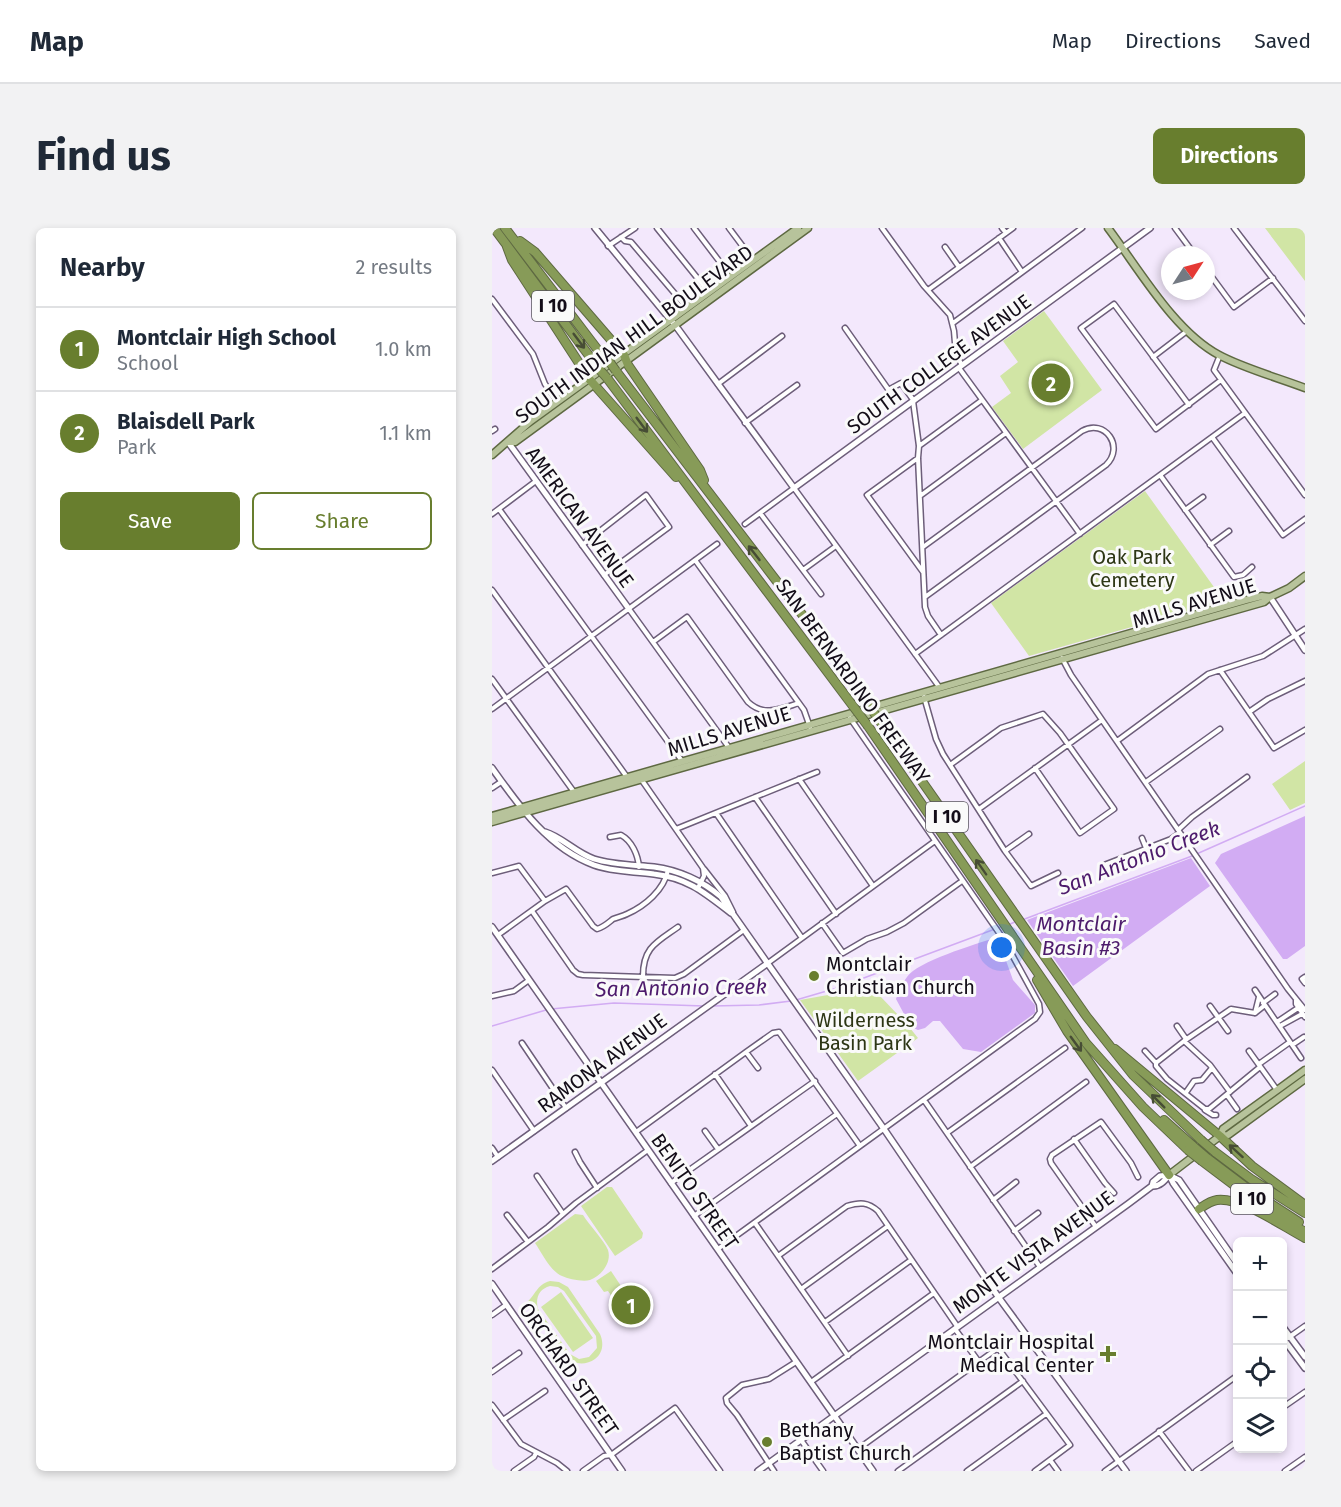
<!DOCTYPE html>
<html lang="en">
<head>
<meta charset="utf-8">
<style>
  :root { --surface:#fff; --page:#f2f2f3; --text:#1f2937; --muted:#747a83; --line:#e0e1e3; --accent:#687e2e }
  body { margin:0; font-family:"Fira Sans",sans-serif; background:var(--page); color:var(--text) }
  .controls { position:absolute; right:18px; bottom:18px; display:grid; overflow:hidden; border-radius:9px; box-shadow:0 3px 9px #0003 }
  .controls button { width:54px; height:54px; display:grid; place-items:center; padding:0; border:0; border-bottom:2px solid var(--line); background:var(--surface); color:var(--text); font:30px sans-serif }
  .compass { position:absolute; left:669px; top:18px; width:54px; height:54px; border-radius:50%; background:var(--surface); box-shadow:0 3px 9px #0003; rotate:54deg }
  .you { position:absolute; left:510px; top:720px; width:21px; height:21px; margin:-15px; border:4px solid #fff; border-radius:50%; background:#1a73e8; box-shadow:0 0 0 9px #1a73e833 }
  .badge { display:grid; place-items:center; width:39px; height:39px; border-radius:50%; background:var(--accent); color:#fff; font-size:20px; font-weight:700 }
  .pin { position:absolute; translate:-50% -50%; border:3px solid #fff; box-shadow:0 2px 6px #0006 }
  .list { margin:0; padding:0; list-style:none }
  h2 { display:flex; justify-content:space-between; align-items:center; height:78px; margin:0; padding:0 24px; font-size:26px }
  h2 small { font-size:20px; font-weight:400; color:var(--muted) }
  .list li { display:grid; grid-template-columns:39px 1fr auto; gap:18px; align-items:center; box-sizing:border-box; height:84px; padding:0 24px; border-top:2px solid var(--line) }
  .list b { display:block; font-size:22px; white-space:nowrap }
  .list p { margin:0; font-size:20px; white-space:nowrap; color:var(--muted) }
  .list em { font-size:20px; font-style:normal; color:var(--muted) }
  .actions { display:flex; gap:12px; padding:18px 24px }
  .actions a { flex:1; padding:14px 0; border:2px solid var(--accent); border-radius:9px; text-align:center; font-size:21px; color:var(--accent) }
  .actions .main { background:var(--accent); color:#fff }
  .icon { flex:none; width:33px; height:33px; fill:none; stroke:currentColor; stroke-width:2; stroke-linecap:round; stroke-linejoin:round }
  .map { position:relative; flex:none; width:813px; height:1243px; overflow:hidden; border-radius:9px }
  header { display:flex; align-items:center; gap:36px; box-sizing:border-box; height:84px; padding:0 30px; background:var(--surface); border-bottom:2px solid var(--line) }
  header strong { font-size:28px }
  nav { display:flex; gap:33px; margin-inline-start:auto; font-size:21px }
  .intro { display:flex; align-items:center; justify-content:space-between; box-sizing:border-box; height:144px; padding:0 36px }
  h1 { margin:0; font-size:42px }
  .button { padding:15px 27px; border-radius:9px; background:var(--accent); color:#fff; font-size:21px; font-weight:700 }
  main { display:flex; gap:36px; padding:0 36px }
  aside { flex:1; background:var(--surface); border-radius:9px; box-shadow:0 3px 9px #0003 }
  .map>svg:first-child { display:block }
  .green { fill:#d1e5a5; fill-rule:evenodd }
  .water { fill:#d2acf3 }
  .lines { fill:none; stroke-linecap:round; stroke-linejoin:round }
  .stream { stroke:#d2acf3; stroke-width:1.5 }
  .street-casing { stroke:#6d5e7a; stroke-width:7 }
  .secondary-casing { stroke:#6d5e7a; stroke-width:8 }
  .primary-casing { stroke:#5e6942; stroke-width:9 }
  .highway-casing { stroke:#5e6942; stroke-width:10 }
  .street { stroke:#fff; stroke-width:4 }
  .secondary { stroke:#fff; stroke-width:5 }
  .primary { stroke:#b7c39b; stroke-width:6 }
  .highway { stroke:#879b58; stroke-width:8 }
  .highway-bridge-casing { stroke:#5e6942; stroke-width:10; stroke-linecap:butt }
  .highway-bridge { stroke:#879b58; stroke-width:8 }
  .oneway { stroke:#474d35 }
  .poi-dot { fill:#687e2e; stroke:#fafafa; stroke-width:2 }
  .labels { text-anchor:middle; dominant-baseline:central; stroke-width:6; stroke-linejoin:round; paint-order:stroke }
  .shield { fill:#fafafa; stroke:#58545c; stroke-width:1.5 }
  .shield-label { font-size:18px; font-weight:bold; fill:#130d18 }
  .street-label { font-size:20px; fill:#130d18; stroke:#fafafa }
  .park-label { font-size:20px; fill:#2d3615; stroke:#fafafa }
  .poi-label { font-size:20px; fill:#130d18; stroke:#fafafa; text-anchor:start }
  .water-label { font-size:21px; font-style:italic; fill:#4d1b6c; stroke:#fafafa }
</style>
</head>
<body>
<header>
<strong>Map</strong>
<nav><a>Map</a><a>Directions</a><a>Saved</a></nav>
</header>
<div class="intro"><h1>Find us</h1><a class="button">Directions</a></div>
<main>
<aside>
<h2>Nearby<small>2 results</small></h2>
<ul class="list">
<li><span class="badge">1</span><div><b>Montclair High School</b><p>School</p></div><em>1.0 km</em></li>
<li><span class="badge">2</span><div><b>Blaisdell Park</b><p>Park</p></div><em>1.1 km</em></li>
</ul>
<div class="actions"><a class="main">Save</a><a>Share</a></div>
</aside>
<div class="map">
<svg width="813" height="1243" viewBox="0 0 813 1243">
  <rect width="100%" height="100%" fill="#f3e8fc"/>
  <path class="green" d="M773 0H813V53Z
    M552 83 610 162 531 221 500 179 519 165 508 148 526 134 511 113Z
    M653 263 732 373 537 428 499 375Z
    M813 533V575L798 582 780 556Z
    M358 763 388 768 409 790H410L426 810 366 853 308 772Z
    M115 959H120L151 1005 150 1010 123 1028 89 978Z
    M83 986 91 987C97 997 112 1012 116 1022 120 1035 109 1048 98 1052 91 1054 76 1051 70 1048 58 1043 50 1025 43 1015Z
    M119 1043 141 1076 130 1083 116 1063 112 1064 104 1053Z
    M58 1053 67 1054 76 1059 108 1106C112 1115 111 1125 103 1131 96 1136 87 1137 80 1133 69 1127 44 1086 35 1074 44 1067 44 1057 58 1053ZM58 1058 66 1059 72 1063 104 1108 105 1120 97 1129 87 1131 78 1126 46 1081C43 1070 47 1061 58 1058Z
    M69 1064 101 1110 81 1124 49 1079Z"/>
  <path class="water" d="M813 588V718L795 731H791L723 635 729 626Z
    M699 630 718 658 581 758 535 692Z
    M502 710 504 711 512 724V727L521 752 543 777V785L489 824 471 821 448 793H441L433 800 426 802 419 799 404 771C407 763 410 755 415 749 426 733 482 717 502 710Z"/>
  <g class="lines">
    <path class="stream" d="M530 692 700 628 813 578
      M516 697 525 693
      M304 772 345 760 511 698
      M220 778 267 777 299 773
      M59 781 122 775 212 778
      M0 798 54 782"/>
    <defs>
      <path id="street" d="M165 0 211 57
        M202 0 234 42
        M237 0 261 32
        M390 0 432 58 458 87 462 103 464 127 470 137
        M510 0 514 5
        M683 0 703 27
        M742 0 813 93
        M129 9 133 13 139 14 190 74
        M507 10 530 44
        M116 18 143 0
        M453 19 467 39
        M714 41 742 79 781 50
        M436 62 521 0
        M0 71 41 126 53 156 66 174
        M461 95 590 0
        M353 100 396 161H398L409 155 422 173
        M728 127 722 142 813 267
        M661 129 695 103
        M467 140 588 306
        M226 156 290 108
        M421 173 427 218 426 230 433 379 436 388 449 407
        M697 177 622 76 589 100 664 201 729 152
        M253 195 305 157
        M0 203 3 201
        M720 209 791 307 813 291
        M427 218 490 172
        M426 230 375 267 431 344
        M668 247 742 349 751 347 760 339
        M428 268 514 205
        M7 281 190 533
        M693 282 711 269
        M268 285 329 366
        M0 286 44 253
        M253 296 302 260 448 460
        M90 317 154 267 177 299 112 347
        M718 317 737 303
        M431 319 590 203C613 190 633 219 614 237L433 369
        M203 332 312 482 318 499
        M311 342 344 318
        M0 362 135 549
        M137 381 238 521
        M161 414 195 389 256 474C272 489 288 481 307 475
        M423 426 753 185
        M570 430 579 447 796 761 813 782
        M728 442 782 520 813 502
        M0 451 82 564
        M432 469 444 511 451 526 513 623 539 658 566 645
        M0 481 225 316
        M757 484 776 471 813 453
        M625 513 716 446 771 428 813 401
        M458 537 509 500 551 486 568 505 622 581 588 605 543 540
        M149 551 211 640 212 648 206 660
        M307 551 381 658
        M654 554 728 501
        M0 560 9 554
        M263 569 344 686
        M487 581 610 492
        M224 585 310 710
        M184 601 325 544
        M686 602 700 589 755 549
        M118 609 129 607C140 613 146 627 147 639
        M650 610 654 620
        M513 623 537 606
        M612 637 679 611 688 605
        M212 641 233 668 241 684
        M0 645 27 638 53 673
        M40 683 81 742 86 746 91 747 183 750 192 746 252 702
        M330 695 351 725 375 711 395 704 412 695 470 653
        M6 707 53 673 74 661 101 698 105 701C112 699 116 695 121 691 126 689 131 688 135 686 153 678 172 662 176 642
        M276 735 443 613
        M151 748C151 719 165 714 186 699
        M813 749 810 751 813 755
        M763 762 773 777
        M0 768 22 763 37 752
        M804 772V776L813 789
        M771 775 783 766
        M718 778 736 803
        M763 785 739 781 692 813 664 835V838L675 851 713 881H717L768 839
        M763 785 773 777 809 830
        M763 785 767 769
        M785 794 806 780
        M685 798 694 811
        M788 798 810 786
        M692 813 718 837 738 864
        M30 815 74 880
        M800 817 812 809
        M653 823 664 835
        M757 823 785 862
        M254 824 266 840
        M767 836 798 814
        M0 842 42 903
        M223 846 259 898
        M695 863 702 853 710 852 720 840
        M735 867 745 881
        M432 872 548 1039
        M713 882 721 887H724
        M213 903 226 921
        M144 904 254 824 281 805 287 804 368 918
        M455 905 573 820
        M582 911 613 955 622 965
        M0 920 6 929
        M83 924 88 934 105 960
        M478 939 594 854
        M45 948 71 986
        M179 955 323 853
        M501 972 524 954
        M15 987 36 1014
        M202 988 345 886
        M263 995 356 1128
        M604 999 559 935 558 931 560 927 609 894 639 935 646 949
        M522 1003 546 985
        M226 1021 543 791 548 784 547 776 512 712 358 490
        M286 1028 355 978C368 974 376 974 386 983L465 1098
        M0 1041 56 999 84 975 156 922
        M309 1061 396 998
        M0 1087 14 1077
        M333 1094 419 1032
        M463 1101 487 1134
        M796 1110 813 1098
        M0 1144 27 1125
        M319 1154 442 1065
        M0 1177 29 1216 65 1235 75 1243
        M790 1180 813 1164
        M11 1192 53 1163
        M667 1203 697 1243
        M309 1212 331 1243
        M366 1221 506 1120 578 1217 543 1243
        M558 1232 566 1243
        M22 1243 42 1229 44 1225
        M91 1243 112 1228 119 1227 183 1180 228 1243
        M282 1243 245 1187 235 1175 234 1170 250 1157 277 1151 304 1134
        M406 1243 531 1153
        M475 1243 554 1186
        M613 1243 746 1147
        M704 1243 746 1213
        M793 1243 813 1229"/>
      <path id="secondary" d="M103 0 186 101 302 260 658 0
        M16 214 137 381
        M778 369 813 422
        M0 540C27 578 56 620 102 637 121 644 142 643 162 646 196 650 213 665 239 685
        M53 604C70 609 84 625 102 631 121 637 142 637 162 639 186 642 211 653 229 669L392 901 507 1070 634 1243
        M0 699 381 1243
        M0 933 276 735
        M677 947 681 955 746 1047
        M677 947 687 952 746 1037
        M660 958 661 954 668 948 677 947
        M0 1056 130 1243
        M790 1098 813 1129
        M790 1109 813 1140
        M266 1243 636 976 660 958C668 959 673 952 677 947"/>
      <path id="primary" d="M616 0C647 41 682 103 727 127 751 140 787 150 813 160
        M16 214H23L316 0
        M0 227 39 193 306 0
        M0 588 754 372 770 368 778 369
        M0 594 772 374 778 369 797 360 813 348
        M728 908 731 901 813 842
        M677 947 728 908 736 907 813 851"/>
      <path id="highway" d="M2 0 107 141
        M13 0 115 134
        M28 13 43 24 132 127 136 137 208 242 212 252
        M14 16 20 32 98 152 184 249
        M124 143 348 436 373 472
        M115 150 361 478
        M387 492 595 789 641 847 709 912
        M376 498 594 815 651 879 696 922
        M545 752 575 803 677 947
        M623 821 728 908 760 938 813 977
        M672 892 701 918
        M723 924 759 951 813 985
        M715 930 756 961 807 994
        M710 933 767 976 813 1004
        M707 981C713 977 718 973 725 972 750 969 790 998 813 1010"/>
    </defs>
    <use href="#street" class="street-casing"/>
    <use href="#secondary" class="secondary-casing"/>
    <use href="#primary" class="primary-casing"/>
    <use href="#highway" class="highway-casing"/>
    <use href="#street" class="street"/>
    <use href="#secondary" class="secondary"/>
    <use href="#primary" class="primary"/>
    <use href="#highway" class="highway"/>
    <defs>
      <path id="highway-bridge" d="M117 133 124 143
        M107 141 115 150
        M373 472 387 492
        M361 478 376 498
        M709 912 723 924
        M701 918 715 930
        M696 922 710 933"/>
    </defs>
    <use href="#highway-bridge" class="highway-bridge-casing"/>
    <use href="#highway-bridge" class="highway-bridge"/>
  </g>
  <defs><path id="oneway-shaft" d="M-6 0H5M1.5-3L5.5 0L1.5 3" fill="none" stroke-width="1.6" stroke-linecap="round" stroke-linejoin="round" transform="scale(1.5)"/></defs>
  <g class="oneway">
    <use href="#oneway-shaft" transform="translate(87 113) rotate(53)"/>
    <use href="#oneway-shaft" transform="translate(150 197) rotate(53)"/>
    <use href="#oneway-shaft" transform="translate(262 325) rotate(-128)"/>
    <use href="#oneway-shaft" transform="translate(489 639) rotate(-125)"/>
    <use href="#oneway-shaft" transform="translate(584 816) rotate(54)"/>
    <use href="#oneway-shaft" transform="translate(666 873) rotate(-135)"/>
    <use href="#oneway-shaft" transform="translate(744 923) rotate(-138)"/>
  </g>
  <g class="poi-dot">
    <circle cx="322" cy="748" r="6"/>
    <path d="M613 1117h6v6h6v6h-6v6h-6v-6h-6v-6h6z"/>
    <circle cx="275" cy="1214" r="6"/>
  </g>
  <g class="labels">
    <g class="shield">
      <rect x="40" y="63" width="42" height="30" rx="4.5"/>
      <rect x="434" y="574" width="42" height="30" rx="4.5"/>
      <rect x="739" y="956" width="42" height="30" rx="4.5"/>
    </g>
    <g class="shield-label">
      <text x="61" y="78">I 10</text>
      <text x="455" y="589">I 10</text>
      <text x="760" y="971">I 10</text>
    </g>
    <g class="street-label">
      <text transform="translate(142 106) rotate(-36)">SOUTH INDIAN HILL BOULEVARD</text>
      <text transform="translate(447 136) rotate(-36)">SOUTH COLLEGE AVENUE</text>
      <text transform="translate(88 289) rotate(54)">AMERICAN AVENUE</text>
      <text transform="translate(702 375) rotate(-17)">MILLS AVENUE</text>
      <text transform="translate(361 453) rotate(54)">SAN BERNARDINO FREEWAY</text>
      <text transform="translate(237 503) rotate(-17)">MILLS AVENUE</text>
      <text transform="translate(110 835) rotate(-36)">RAMONA AVENUE</text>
      <text transform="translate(203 963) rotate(55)">BENITO STREET</text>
      <text transform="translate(541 1024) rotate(-36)">MONTE VISTA AVENUE</text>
      <text transform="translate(77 1141) rotate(55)">ORCHARD STREET</text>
    </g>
    <g class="park-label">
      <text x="640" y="329">Oak Park<tspan x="640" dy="23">Cemetery</tspan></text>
      <text x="373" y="792">Wilderness<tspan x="373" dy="23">Basin Park</tspan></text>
    </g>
    <g class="poi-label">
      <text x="334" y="736">Montclair<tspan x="334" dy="23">Christian Church</tspan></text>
      <text x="602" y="1114" text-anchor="end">Montclair Hospital<tspan x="602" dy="23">Medical Center</tspan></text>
      <text x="287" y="1202">Bethany<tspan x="287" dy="23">Baptist Church</tspan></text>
    </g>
    <g class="water-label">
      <text transform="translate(647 630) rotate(-21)">San Antonio Creek</text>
      <text x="589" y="696">Montclair<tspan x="589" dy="24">Basin #3</tspan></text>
      <text transform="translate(189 760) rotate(-1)">San Antonio Creek</text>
    </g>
  </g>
</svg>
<div class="controls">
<button>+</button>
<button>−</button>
<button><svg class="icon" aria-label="locate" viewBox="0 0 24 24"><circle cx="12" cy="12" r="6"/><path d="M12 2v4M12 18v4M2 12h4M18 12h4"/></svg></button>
<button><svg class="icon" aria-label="layers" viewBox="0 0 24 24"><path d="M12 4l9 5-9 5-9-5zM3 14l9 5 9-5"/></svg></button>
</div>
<svg class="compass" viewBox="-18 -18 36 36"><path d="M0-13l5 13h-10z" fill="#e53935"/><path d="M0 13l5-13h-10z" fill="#747a83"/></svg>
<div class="you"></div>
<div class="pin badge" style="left:139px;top:1077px">1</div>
<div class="pin badge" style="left:559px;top:155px">2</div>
</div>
</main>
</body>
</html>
